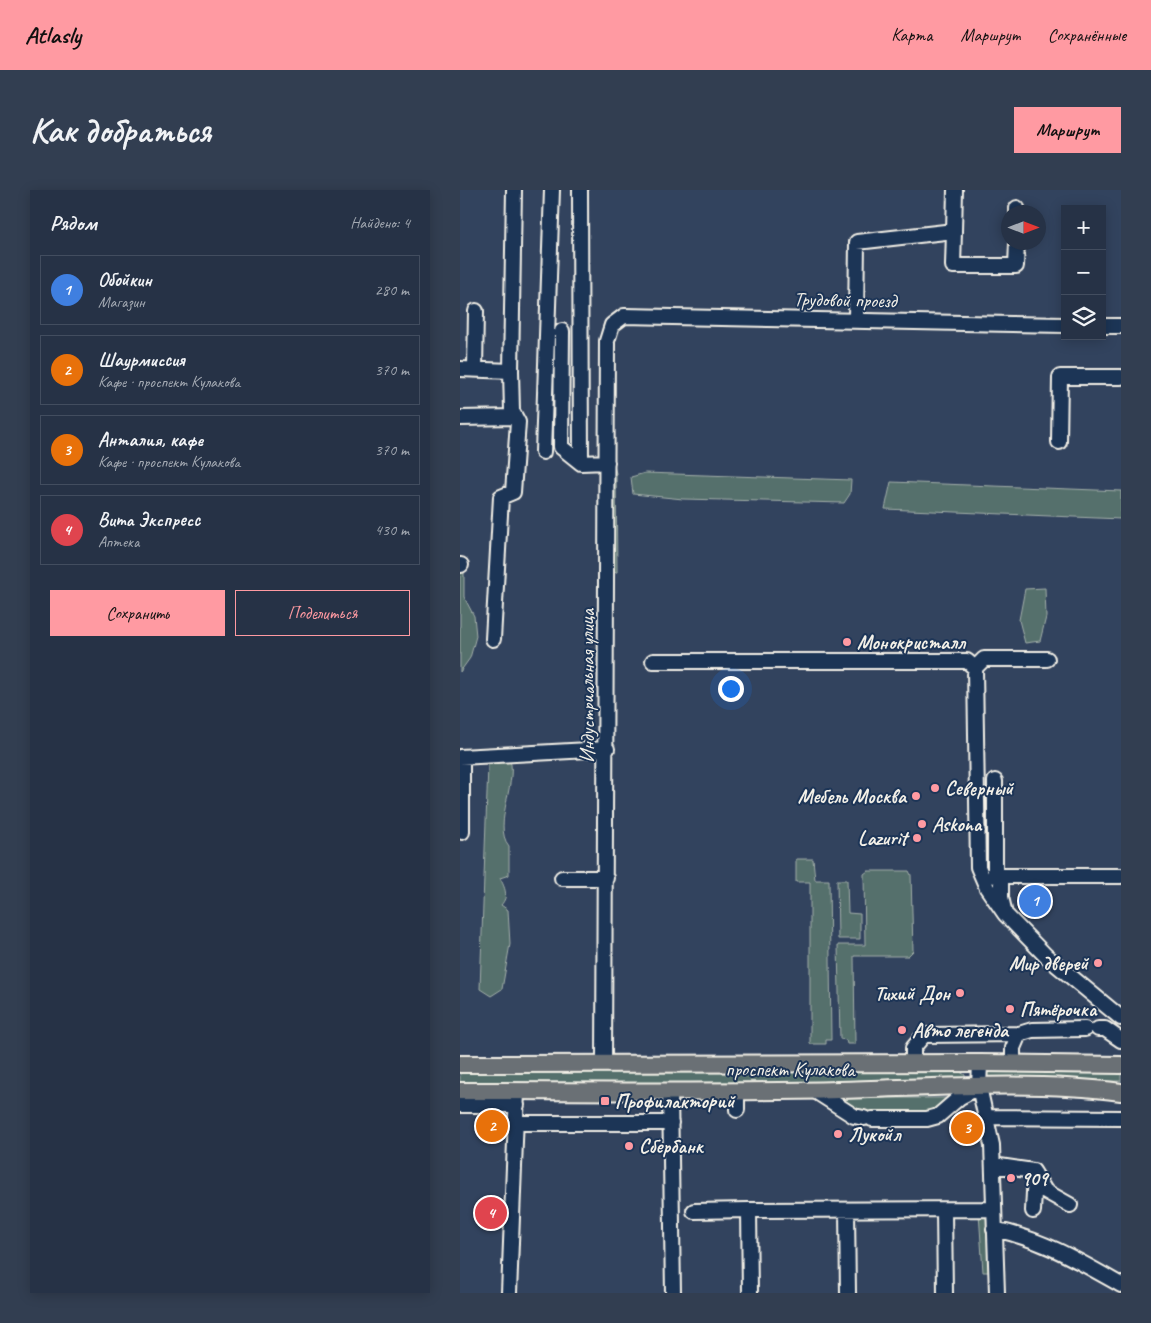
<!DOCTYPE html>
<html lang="ru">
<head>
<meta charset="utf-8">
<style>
  :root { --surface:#263246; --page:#323e51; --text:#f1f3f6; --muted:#a4aab3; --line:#424d5f; --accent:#ff9aa2 }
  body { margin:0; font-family:Caveat,sans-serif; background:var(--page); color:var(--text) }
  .controls { position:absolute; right:15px; top:15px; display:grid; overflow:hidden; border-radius:0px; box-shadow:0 2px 12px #0003 }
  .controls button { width:45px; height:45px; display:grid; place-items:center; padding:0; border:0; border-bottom:1px solid var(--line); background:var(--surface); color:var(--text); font:25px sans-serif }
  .compass { position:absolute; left:541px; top:15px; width:45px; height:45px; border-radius:50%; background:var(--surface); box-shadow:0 2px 12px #0003; rotate:90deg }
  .you { position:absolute; left:270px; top:498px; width:18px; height:18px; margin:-12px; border:4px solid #fff; border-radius:50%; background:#1a73e8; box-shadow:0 0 0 8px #1a73e833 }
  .badge { display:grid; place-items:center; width:32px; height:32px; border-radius:50%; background:var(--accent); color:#fff; font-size:16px; font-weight:700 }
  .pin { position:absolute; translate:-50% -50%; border:2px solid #fff; box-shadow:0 1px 5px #0006 }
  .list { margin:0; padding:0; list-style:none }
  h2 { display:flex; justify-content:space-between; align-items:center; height:65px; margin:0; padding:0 20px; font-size:21px }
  h2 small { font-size:16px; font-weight:400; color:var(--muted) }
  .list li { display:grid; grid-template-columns:32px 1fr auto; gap:15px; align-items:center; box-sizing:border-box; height:70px; margin:0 10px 10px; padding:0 10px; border:1px solid var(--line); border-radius:0px }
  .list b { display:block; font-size:19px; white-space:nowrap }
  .list p { margin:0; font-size:16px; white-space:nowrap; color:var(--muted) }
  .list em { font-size:16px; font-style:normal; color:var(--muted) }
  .actions { display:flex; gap:10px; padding:15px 20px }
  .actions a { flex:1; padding:11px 0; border:1px solid var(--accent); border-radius:0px; text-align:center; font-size:18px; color:var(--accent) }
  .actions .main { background:var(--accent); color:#111 }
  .icon { flex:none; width:28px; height:28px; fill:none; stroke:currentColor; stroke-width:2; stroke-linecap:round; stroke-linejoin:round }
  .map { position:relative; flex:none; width:661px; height:1103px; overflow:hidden; border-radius:0px }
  header { display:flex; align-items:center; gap:30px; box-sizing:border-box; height:70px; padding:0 25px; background:var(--accent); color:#111 }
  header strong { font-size:24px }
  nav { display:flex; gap:28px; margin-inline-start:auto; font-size:18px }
  .intro { display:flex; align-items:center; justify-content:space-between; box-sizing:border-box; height:120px; padding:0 30px }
  h1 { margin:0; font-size:35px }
  .button { padding:12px 22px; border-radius:0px; background:var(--accent); color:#111; font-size:18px; font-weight:700 }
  main { display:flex; gap:30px; padding:0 30px }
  aside { flex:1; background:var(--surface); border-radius:0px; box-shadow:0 2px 12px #0003 }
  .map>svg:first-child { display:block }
  .green { fill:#556f6c; stroke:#a4b0aa }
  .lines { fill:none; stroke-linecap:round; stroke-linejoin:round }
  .minor-casing { stroke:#f4f1e8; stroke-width:18 }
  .major-casing { stroke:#f4f1e8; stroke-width:20 }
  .minor { stroke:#1d3557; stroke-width:14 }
  .major { stroke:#6a7074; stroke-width:16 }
  .poi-dot { fill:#ff9aa2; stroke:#1d3557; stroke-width:2 }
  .labels { text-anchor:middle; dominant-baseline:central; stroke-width:4; stroke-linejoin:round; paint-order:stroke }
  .street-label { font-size:20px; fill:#f4f1e8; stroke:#1d3557 }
  .poi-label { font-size:20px; font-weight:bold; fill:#f4f1e8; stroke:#1d3557; text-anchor:start }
</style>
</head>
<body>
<header>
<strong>Atlasly</strong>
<nav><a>Карта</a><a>Маршрут</a><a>Сохранённые</a></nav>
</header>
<div class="intro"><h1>Как добраться</h1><a class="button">Маршрут</a></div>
<main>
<aside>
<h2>Рядом<small>Найдено: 4</small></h2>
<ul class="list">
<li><span class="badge" style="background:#3f7fe0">1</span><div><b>Обойкин</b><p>Магазин</p></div><em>280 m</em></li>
<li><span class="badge" style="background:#e8710a">2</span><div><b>Шаурмиссия</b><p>Кафе · проспект Кулакова</p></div><em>370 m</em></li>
<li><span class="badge" style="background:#e8710a">3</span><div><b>Анталия, кафе</b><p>Кафе · проспект Кулакова</p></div><em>370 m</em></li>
<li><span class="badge" style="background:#e0444e">4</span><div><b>Вита Экспресс</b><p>Аптека</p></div><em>430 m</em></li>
</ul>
<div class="actions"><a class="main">Сохранить</a><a>Поделиться</a></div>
</aside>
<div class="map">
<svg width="661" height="1103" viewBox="0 0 661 1103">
  <rect width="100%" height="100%" fill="#32435e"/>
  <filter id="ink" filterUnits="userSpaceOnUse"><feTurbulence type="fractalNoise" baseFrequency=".02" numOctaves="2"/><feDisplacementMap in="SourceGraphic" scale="10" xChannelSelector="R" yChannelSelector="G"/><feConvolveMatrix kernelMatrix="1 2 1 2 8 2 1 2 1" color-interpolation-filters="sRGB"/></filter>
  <g filter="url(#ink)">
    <path class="green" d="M154 276 156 283 157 382 152 383 150 279Z
      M185 283 391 290 390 304 384 313 223 309 173 304 171 287Z
      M431 292 661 301V329L425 319Z
      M0 383H4V407L14 426 16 446 10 468 0 482Z
      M585 398 586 427 580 451 565 453 559 430 565 399Z
      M38 566H48C61 586 31 635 49 656V685L40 688C45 698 49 706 41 715L48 720 50 754 42 799 31 806 20 799 28 575Z
      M336 669H353L355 690H369L371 850H366V854H350V692H336Z
      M408 681H449L451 685 453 761 448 766H394L395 854H387L386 850 380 849 378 755H405L404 684Z
      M377 690H387L388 723 400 724V749H378Z
      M530 881 661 882V891L530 892 527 889V884Z
      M0 882H500L505 885V891L501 894 0 895Z
      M382 908H487L475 920 467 922C440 923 401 931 382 908Z
      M519 1023H529L532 1082H523Z"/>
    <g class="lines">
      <defs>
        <path id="minor" d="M120 0 121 273 147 272
          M557 22V18
          M494 41 495 0
          M396 130 397 52 494 41 493 76H556L557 52
          M642 136H661
          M102 141 101 257 121 273
          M0 179 51 181
          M15 179 16 121
          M0 228 55 227
          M599 252 600 187H661
          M83 262 92 0
          M0 375H1
          M33 449 41 307 53 302 58 232 52 221 51 181 54 0
          M193 471H507L515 478 518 677 527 698 545 724
          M515 478 524 469H587
          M0 567 147 559
          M2 567V642
          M535 591V686
          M661 686H541V707L545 724 586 766 661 828
          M102 688H146
          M638 839H645L661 850
          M520 873 519 897 532 955 537 1103
          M553 873V858L559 844 572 840 625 839
          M144 874 147 151 152 135 164 126 605 135
          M453 874V858L464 845 559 844
          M210 901 213 1103
          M277 901V920
          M355 901 394 926 404 928
          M0 915H57
          M527 927 661 928
          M412 929H467L478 926 500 907 519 897
          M56 933H211
          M533 975 573 981 585 1001 610 1015
          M387 1020 388 1103
          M484 1020 485 1103
          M234 1021 289 1020
          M573 1021 575 984
          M534 1039C584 1050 617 1070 661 1095
          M49 1103 57 901
          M290 1103 289 1020 533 1019"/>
        <path id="major" d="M0 874 520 873 661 875
          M0 901C126 901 252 903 378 900 468 898 572 890 661 902"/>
      </defs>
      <use href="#minor" class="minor-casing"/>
      <use href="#major" class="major-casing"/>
      <use href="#minor" class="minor"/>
      <use href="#major" class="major"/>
    </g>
  </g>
  <g class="poi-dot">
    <circle cx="387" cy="452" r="5"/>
    <circle cx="475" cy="598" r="5"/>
    <circle cx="456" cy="606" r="5"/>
    <circle cx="462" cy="634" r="5"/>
    <circle cx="457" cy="648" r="5"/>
    <circle cx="638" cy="773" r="5"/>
    <circle cx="500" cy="803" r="5"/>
    <circle cx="550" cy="819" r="5"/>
    <circle cx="442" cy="840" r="5"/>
    <rect x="140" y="906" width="10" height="10" rx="2.5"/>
    <circle cx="378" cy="944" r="5"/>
    <circle cx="169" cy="956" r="5"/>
    <circle cx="551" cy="988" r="5"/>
  </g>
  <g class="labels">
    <g class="street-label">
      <text transform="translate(385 110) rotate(1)">Трудовой проезд</text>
      <text transform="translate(127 496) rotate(-90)">Индустриальная улица</text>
      <text x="330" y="879">проспект Кулакова</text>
    </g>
    <g class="poi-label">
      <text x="397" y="452">Монокристалл</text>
      <text x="485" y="598">Северный</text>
      <text x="446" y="606" text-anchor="end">Мебель Москва</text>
      <text x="472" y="634">Askona</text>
      <text x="447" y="648" text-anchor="end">Lazurit</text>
      <text x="628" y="773" text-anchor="end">Мир дверей</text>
      <text x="490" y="803" text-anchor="end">Тихий Дон</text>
      <text x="560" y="819">Пятёрочка</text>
      <text x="452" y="840">Авто легенда</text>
      <text x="155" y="911">Профилакторий</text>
      <text x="388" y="944">Лукойл</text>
      <text x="179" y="956">Сбербанк</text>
      <text x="561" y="988">909</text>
    </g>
  </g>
</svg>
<div class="controls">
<button>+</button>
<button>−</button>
<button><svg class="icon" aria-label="layers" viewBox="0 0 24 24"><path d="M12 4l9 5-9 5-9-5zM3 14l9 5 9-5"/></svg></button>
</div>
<svg class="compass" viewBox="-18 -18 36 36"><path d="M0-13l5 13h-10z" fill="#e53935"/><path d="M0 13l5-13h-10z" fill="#a4aab3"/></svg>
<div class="you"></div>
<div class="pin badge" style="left:575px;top:711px;background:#3f7fe0">1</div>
<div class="pin badge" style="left:32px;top:936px;background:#e8710a">2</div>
<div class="pin badge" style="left:507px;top:938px;background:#e8710a">3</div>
<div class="pin badge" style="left:31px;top:1023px;background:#e0444e">4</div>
</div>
</main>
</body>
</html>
